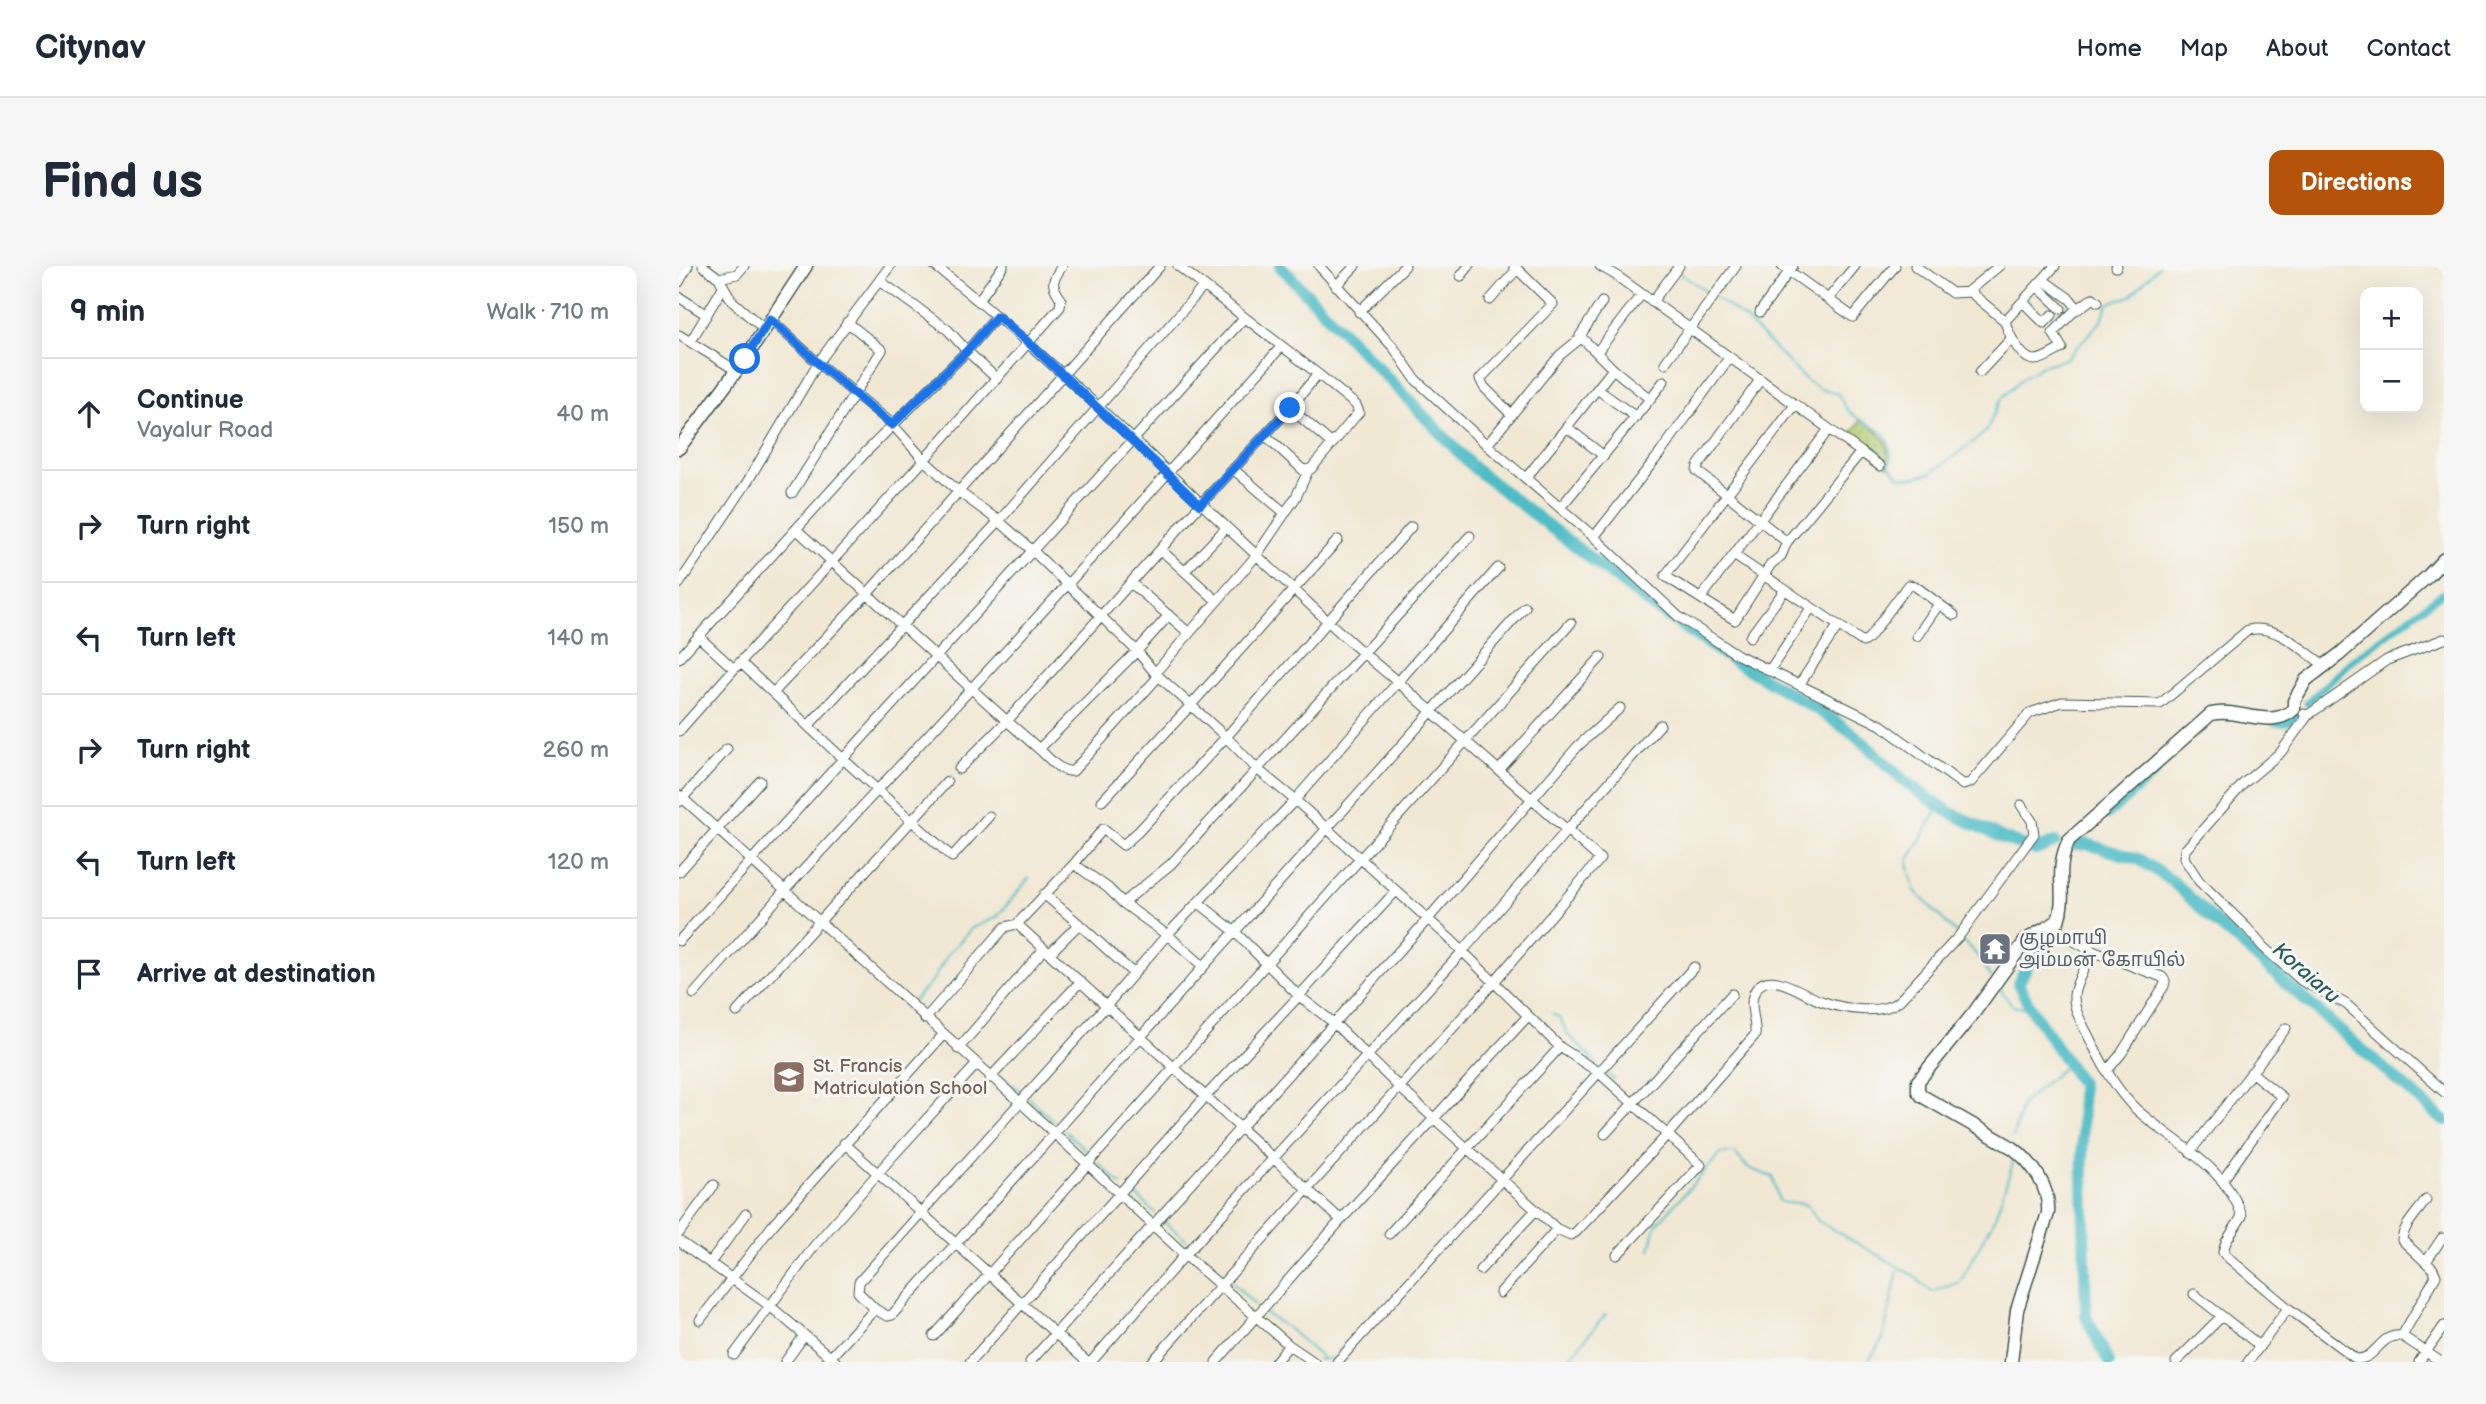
<!DOCTYPE html>
<html lang="en">
<head>
<meta charset="utf-8">
<style>
  :root { --surface:#fff; --page:#f6f6f7; --text:#1f2937; --muted:#747a83; --line:#e0e1e3; --accent:#b45309 }
  body { margin:0; font-family:"Balsamiq Sans","Noto Sans Tamil",sans-serif; background:var(--page); color:var(--text) }
  .controls { position:absolute; right:21px; top:21px; display:grid; overflow:hidden; border-radius:14px; box-shadow:0 7px 28px #0002 }
  .controls button { width:63px; height:63px; display:grid; place-items:center; padding:0; border:0; border-bottom:2px solid var(--line); background:var(--surface); color:var(--text); font:35px sans-serif }
  .stop { position:absolute; width:21px; height:21px; margin:-16px; border:5px solid #1a73e8; border-radius:50%; background:#fff }
  .stop.end { background:#1a73e8; border-color:#fff; box-shadow:0 2px 7px #0008 }
  .list { margin:0; padding:0; list-style:none }
  h2 { display:flex; justify-content:space-between; align-items:center; height:91px; margin:0; padding:0 28px; font-size:30px }
  h2 small { font-size:23px; font-weight:400; color:var(--muted) }
  .list li { display:grid; grid-template-columns:46px 1fr auto; gap:21px; align-items:center; box-sizing:border-box; height:112px; padding:0 28px; border-top:2px solid var(--line) }
  .list b { display:block; font-size:26px; white-space:nowrap }
  .list p { margin:0; font-size:23px; white-space:nowrap; color:var(--muted) }
  .list em { font-size:23px; font-style:normal; color:var(--muted) }
  .icon { flex:none; width:38px; height:38px; fill:none; stroke:currentColor; stroke-width:2; stroke-linecap:round; stroke-linejoin:round }
  .map { position:relative; flex:none; width:1765px; height:1096px; overflow:hidden; border-radius:14px }
  header { display:flex; align-items:center; gap:42px; box-sizing:border-box; height:98px; padding:0 35px; background:var(--surface); border-bottom:2px solid var(--line) }
  header strong { font-size:33px }
  nav { display:flex; gap:38px; margin-inline-start:auto; font-size:24px }
  .intro { display:flex; align-items:center; justify-content:space-between; box-sizing:border-box; height:168px; padding:0 42px }
  h1 { margin:0; font-size:49px }
  .button { padding:18px 32px; border-radius:14px; background:var(--accent); color:#fff; font-size:24px; font-weight:700 }
  main { display:flex; gap:42px; padding:0 42px }
  aside { flex:1; background:var(--surface); border-radius:14px; box-shadow:0 7px 28px #0002 }
  .map>svg:first-child { display:block }
  .park { fill:url(#park-dots); stroke:#688452; stroke-width:2 }
  .lines { fill:none; stroke-linecap:round; stroke-linejoin:round }
  .stream { stroke:#4ebcc6; stroke-width:2 }
  .canal { stroke:#4ebcc6; stroke-width:7 }
  .river { stroke:#4ebcc6; stroke-width:12 }
  .street-casing { stroke:#3e574c; stroke-width:11 }
  .secondary-casing { stroke:#3e574c; stroke-width:15 }
  .street { stroke:#fff; stroke-width:9 }
  .secondary { stroke:#fff; stroke-width:12 }
  .route { stroke:#1a73e8; stroke-width:9 }
  .labels { text-anchor:middle; dominant-baseline:central; stroke-width:6; stroke-linejoin:round; paint-order:stroke }
  .worship-label { font-size:19px; fill:#5b616d; stroke:#f6f6f2; text-anchor:start }
  .education-label { font-size:19px; fill:#785e54; stroke:#f6f6f2; text-anchor:start }
  .water-label { font-size:21px; font-style:italic; fill:#2b5d58; stroke:#f6f6f2 }
</style>
</head>
<body>
<header>
<strong>Citynav</strong>
<nav><a>Home</a><a>Map</a><a>About</a><a>Contact</a></nav>
</header>
<div class="intro"><h1>Find us</h1><a class="button">Directions</a></div>
<main>
<aside>
<h2>9 min<small>Walk · 710 m</small></h2>
<ul class="list">
<li><svg class="icon" aria-label="ahead" viewBox="0 0 24 24"><path d="M12 20V5M6 11l6-6 6 6"/></svg><div><b>Continue</b><p>Vayalur Road</p></div><em>40 m</em></li>
<li><svg class="icon" aria-label="right" viewBox="0 0 24 24"><path d="M7 20v-9h11M14 6l5 5-5 5"/></svg><div><b>Turn right</b></div><em>150 m</em></li>
<li><svg class="icon" aria-label="left" viewBox="0 0 24 24"><path d="M17 20v-9H6M10 6l-5 5 5 5"/></svg><div><b>Turn left</b></div><em>140 m</em></li>
<li><svg class="icon" aria-label="right" viewBox="0 0 24 24"><path d="M7 20v-9h11M14 6l5 5-5 5"/></svg><div><b>Turn right</b></div><em>260 m</em></li>
<li><svg class="icon" aria-label="left" viewBox="0 0 24 24"><path d="M17 20v-9H6M10 6l-5 5 5 5"/></svg><div><b>Turn left</b></div><em>120 m</em></li>
<li><svg class="icon" aria-label="arrive" viewBox="0 0 24 24"><path d="M6 21V4h12l-3 4 3 4H6"/></svg><div><b>Arrive at destination</b></div></li>
</ul>
</aside>
<div class="map">
<svg width="1765" height="1096" viewBox="0 0 1765 1096">
  <defs>
    <pattern id="park-dots" width="8" height="8" patternUnits="userSpaceOnUse" patternTransform="scale(1.75)"><rect width="8" height="8" fill="#b2cb70"/><path d="M2 2h.1M6 6h.1" fill="none" stroke="#90a65d" stroke-width="1.8" stroke-linecap="round"/></pattern>
  </defs>
  <rect width="100%" height="100%" fill="#f6f6f2"/>
  <filter id="ink" filterUnits="userSpaceOnUse"><feTurbulence type="fractalNoise" baseFrequency=".0143" numOctaves="2"/><feDisplacementMap in="SourceGraphic" scale="14" xChannelSelector="R" yChannelSelector="G"/><feConvolveMatrix kernelMatrix="1 2 1 2 8 2 1 2 1" color-interpolation-filters="sRGB"/></filter>
  <filter id="wash" filterUnits="userSpaceOnUse"><feTurbulence type="fractalNoise" baseFrequency=".00686" numOctaves="4" result="noise"/><feDisplacementMap in="SourceGraphic" scale="28" xChannelSelector="R" yChannelSelector="G"/><feGaussianBlur stdDeviation="1.57" result="paint"/><feColorMatrix in="noise" values="0 0 0 0 0 0 0 0 0 0 0 0 0 0 0 0 0 1.4 0 .05"/><feComposite in="paint" operator="in"/></filter>
  <g filter="url(#wash)">
    <rect width="100%" height="100%" fill="#f1e8d4"/>
    <path class="park" d="M1182 154C1200 166 1214 175 1209 200L1170 170Z"/>
    <g class="lines">
      <path class="stream" d="M1000 7 1033 29
        M1037 32 1064 51 1128 115 1141 123 1159 128C1162 133 1165 139 1168 143 1190 168 1215 154 1211 200L1221 211 1232 212 1252 207 1297 174 1307 165 1322 133 1331 124 1345 111 1365 99 1387 93 1422 55 1429 39 1433 36 1452 30 1480 0
        M1261 539 1229 596 1235 624 1277 667
        M1283 674 1297 688 1312 712
        M1320 722 1334 740 1353 744
        M233 736 254 714 269 688 293 662 318 651 350 612
        M873 747 881 752 889 769 920 799
        M926 805 934 813
        M320 809 342 825
        M350 832 375 855
        M385 864 410 887
        M1334 871 1343 838 1379 806 1389 799
        M419 897 442 918
        M451 923 476 947
        M484 955 507 974
        M971 984 977 959 1042 887H1056L1069 902 1094 911 1100 935C1109 940 1121 934 1128 940 1132 943 1136 951 1139 955L1234 1009 1253 1026 1281 1016 1316 951 1334 897 1333 889
        M519 985 544 1008
        M554 1017 579 1042
        M587 1048 610 1063 643 1092
        M639 1094 656 1092
        M887 1096 927 1048
        M1189 1096 1204 1073 1219 1004"/>
      <path class="canal" d="M1628 437 1672 395 1765 326"/>
      <path class="river" d="M601 0 796 203 972 339 1053 394 1136 442 1177 470 1230 519 1270 546 1326 573 1357 584 1376 576
        M1597 455H1604L1621 450
        M1428 548 1475 507
        M1395 579 1407 578 1460 593 1493 615 1539 658 1765 855
        M1371 669 1354 689 1339 718 1353 744 1402 818 1407 1051 1430 1096"/>
    </g>
  </g>
  <g filter="url(#ink)">
    <g class="lines">
      <defs>
        <path id="street" d="M24 0 40 12 53 35 85 63
          M640 0 715 82 737 114 808 179 915 271 1000 351 1059 389 1202 459 1284 519 1292 516 1351 447 1383 436 1481 438 1569 364C1597 357 1623 384 1645 399
          M921 0 935 8 1182 186 1108 276 1102 290 1092 298 1056 354 986 310 1116 139
          M1103 0 1174 51 1216 0
          M1236 0 1273 27 1291 26 1326 55
          M1437 1 1438 0
          M782 10 790 0
          M40 12 58 8 65 0
          M1364 14 1391 33 1399 43 1414 32 1419 36
          M201 15 269 64 288 85 318 50
          M0 16 9 0
          M525 20 320 255 129 460 164 493 565 52
          M657 20 676 0
          M1358 20 1382 43
          M1288 26 1320 0
          M0 31 28 49
          M1149 33 1176 0
          M300 34 324 0
          M811 34 838 3
          M973 36 1000 0
          M1344 36 1365 57 1373 49
          M680 46 726 0
          M1081 46 1114 0
          M91 53 139 97 213 158 245 194 280 226 320 255 355 286 458 385 476 407 547 471 578 503 616 534 770 672 881 781 919 806 1022 899 938 989
          M1326 55C1329 66 1341 94 1356 94 1364 94 1376 86 1383 82L1374 67 1398 42
          M1326 55 1376 0
          M0 69 58 105
          M12 75 44 21
          M918 86 962 29
          M986 97 1057 0
          M1301 106 1331 74
          M1081 114 1019 200 1018 205 1108 276
          M918 123 957 151
          M971 133 985 115
          M611 142 653 178
          M833 149 805 121 801 113 874 38 835 0
          M889 162 925 190
          M586 169 624 204 632 203 680 146 677 139 639 108
          M808 179 881 89 902 72
          M1182 186 1201 200
          M554 203 606 247
          M847 212 934 103
          M113 227 203 84 168 56
          M881 242 971 133 934 103 901 70 923 36
          M117 263 328 455 521 239 611 142 639 108 499 0
          M915 271 982 186 1050 92
          M482 284 538 335
          M1056 290 1184 376 1190 372 1229 319 1236 320 1275 349
          M506 305 546 263
          M452 317 510 367
          M0 318 67 218 139 97 211 0
          M1022 332 1150 163
          M19 370 55 403 245 194 381 41 382 33C371 17 373 16 383 0
          M1238 370 1260 338
          M1071 371 1105 325
          M0 392 187 186 288 85 318 113
          M61 396 94 427 189 327 481 0
          M1090 405 1132 342
          M476 407 577 290 617 231 629 205
          M1120 419 1159 360
          M94 427 129 460
          M1625 448 1629 449 1708 394 1765 373
          M1629 449 1602 486 1565 517 1506 584 1505 592 1520 615 1568 662 1584 681 1623 715 1667 738 1765 826
          M0 465 55 403
          M360 483C370 492 381 507 394 505L480 410
          M280 503 328 455 360 483 458 385 490 349
          M820 504 922 391
          M0 529 374 866 506 989 610 1079 635 1096
          M423 535 512 439 659 274
          M0 536 48 483
          M395 598 429 622 444 637 491 671 524 700
          M0 606 81 515
          M365 628 400 658 371 687
          M444 637 492 598 791 270
          M520 637 555 665 620 730 655 757 720 821 878 963 892 969 897 966 989 868 1076 769C1078 755 1067 736 1078 722 1092 703 1127 730 1142 735 1164 743 1201 750 1220 735L1280 670 1355 568 1353 555 1342 539
          M338 658 662 954
          M400 658 455 708
          M1370 661 1413 685C1408 699 1397 714 1395 729 1394 743 1403 757 1409 769 1422 796 1437 825 1459 845 1495 876 1548 902 1563 950L1547 976 1544 986 1546 989 1609 1042 1677 1093C1698 1094 1700 1067 1723 1070L1762 1096
          M0 675 164 493 273 591 310 550
          M1413 685 1483 711 1486 715 1485 720 1442 788 1428 805
          M15 728 106 624 388 319 603 80
          M58 746 268 516
          M246 753 326 661 338 658 395 598 424 563 444 579 459 566 547 471 732 261
          M279 783 365 683
          M311 812 401 716
          M926 868 1053 728
          M165 877 408 1096
          M1511 886 1607 762
          M1544 914 1603 831 1572 806
          M0 967 35 919
          M710 968 881 781
          M0 975 91 1040 157 1096
          M1747 996 1763 972
          M31 997 67 948
          M801 1004 857 944
          M821 1027 878 963
          M1515 1028 1581 1080
          M196 1043 179 1026 180 1016 427 740 487 670 616 534 719 416C680 385 644 351 608 317 491 211 380 97 256 0
          M21 1054 93 960 264 769
          M255 1070 892 357
          M1723 1070 1757 1010 1754 1003 1723 974C1724 960 1739 946 1747 934
          M55 1089 136 979 213 891 297 799
          M106 1096 125 1070
          M147 1096 196 1043 208 1050 213 1049 846 341
          M291 1096 528 829 717 625
          M351 1096 748 654 899 480 941 442
          M412 1096 506 989 783 686 888 564 719 416 819 302
          M473 1096 815 716 921 593 888 564 981 459
          M537 1096 662 954 848 751
          M596 1096 610 1079
          M658 1096 1015 701
          M1497 1096 1543 1050
          M1569 1096 1609 1042
          M1740 1096 1765 1060"/>
        <path id="secondary" d="M0 182 66 93 127 0
          M1332 1096 1338 1044 1369 947C1371 922 1354 897 1334 882L1243 830 1239 825V815L1294 748 1347 674 1379 655C1389 626 1374 607 1390 574L1532 448C1559 441 1593 465 1615 443V435L1627 414 1661 388 1749 310 1765 293"/>
      </defs>
      <use href="#street" class="street-casing"/>
      <use href="#secondary" class="secondary-casing"/>
      <use href="#street" class="street"/>
      <use href="#secondary" class="secondary"/>
    </g>
  </g>
  <g class="lines" filter="url(#ink)">
    <path class="route" d="M66 93 91 53 139 97 213 159 288 85 318 50 350 77 521 239 611 142"/>
  </g>
  <defs>
    <symbol id="temple-square" viewBox="-11 -11 22 22"><rect x="-9" y="-9" width="18" height="18" rx="4" fill="#6b7280" stroke="#f6f6f2"/><path d="M0-6L5-2H3V0L6.5 2.5H4V6H1.5V3h-3V6H-4V2.5H-6.5L-3 0V-2H-5Z" fill="#fff"/></symbol>
    <symbol id="school-square" viewBox="-11 -11 22 22"><rect x="-9" y="-9" width="18" height="18" rx="4" fill="#8d6e63" stroke="#f6f6f2"/><path d="M0-5L7-2L0 1L-7-2ZM-4 1L0 2.5L4 1V4Q0 6-4 4Z" fill="#fff"/></symbol>
  </defs>
  <g fill-rule="evenodd">
    <use href="#temple-square" x="1297" y="664" width="38" height="38"/>
    <use href="#school-square" x="91" y="792" width="38" height="38"/>
  </g>
  <g class="labels">
    <g class="worship-label">
      <text x="1340" y="672">குழமாயி<tspan x="1340" dy="22">அம்மன் கோயில்</tspan></text>
    </g>
    <g class="education-label">
      <text x="134" y="800">St. Francis<tspan x="134" dy="22">Matriculation School</tspan></text>
    </g>
    <g class="water-label">
      <text transform="translate(1627 707) rotate(41)">Koraiaru</text>
    </g>
  </g>
</svg>
<div class="controls">
<button>+</button>
<button>−</button>
</div>
<div class="stop" style="left:66px;top:93px"></div>
<div class="stop end" style="left:611px;top:142px"></div>
</div>
</main>
</body>
</html>
